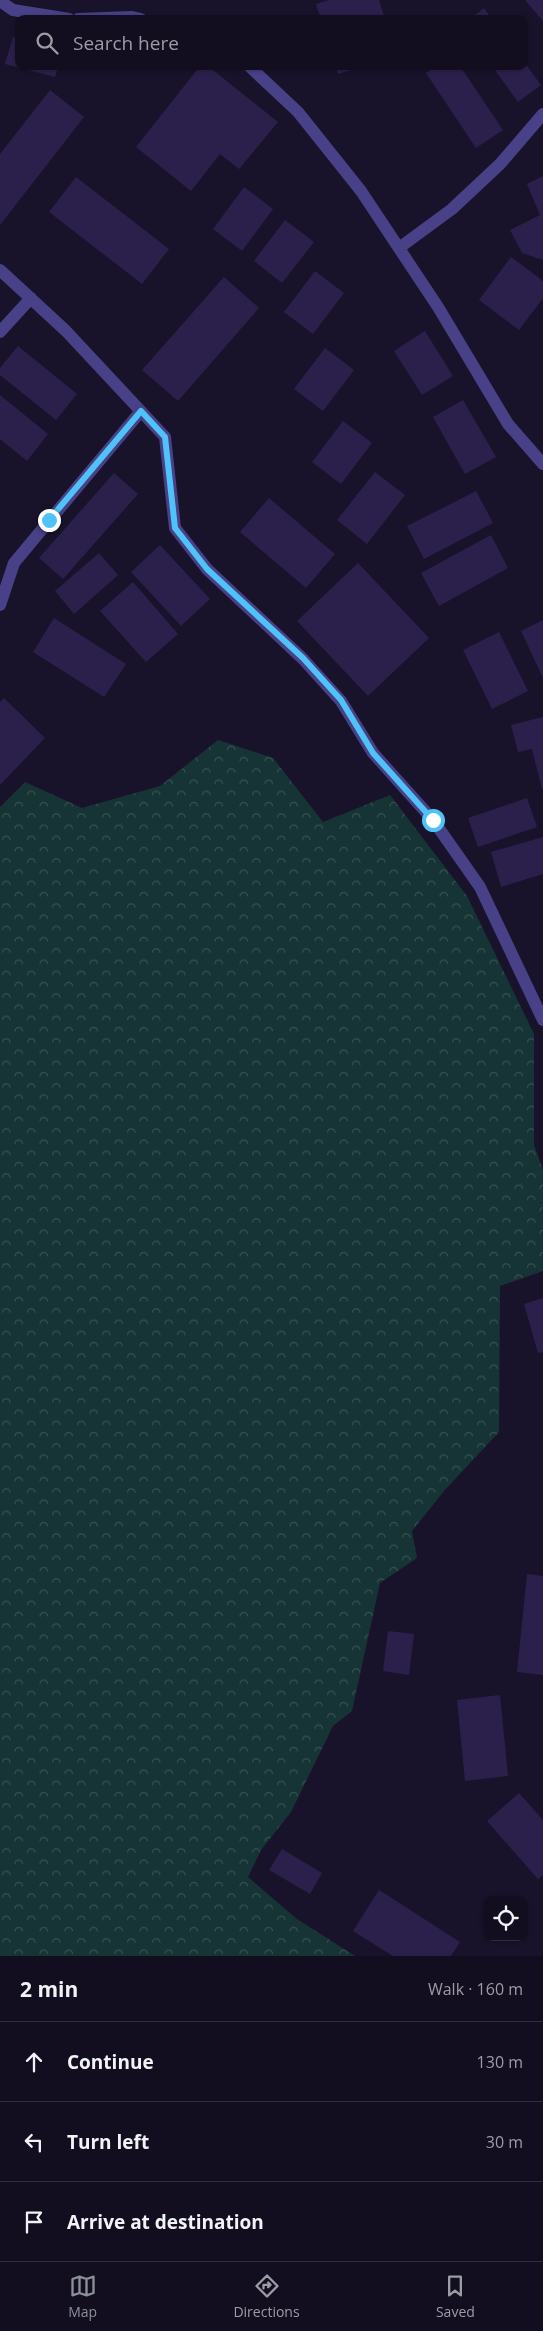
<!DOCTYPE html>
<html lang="en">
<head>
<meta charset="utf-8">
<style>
  :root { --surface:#120e20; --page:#1f1c2d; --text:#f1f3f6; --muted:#9c9ca5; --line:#312e3e; --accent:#8c9099 }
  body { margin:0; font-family:"Open Sans",sans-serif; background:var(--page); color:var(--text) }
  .controls { position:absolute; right:15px; bottom:15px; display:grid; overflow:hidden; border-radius:10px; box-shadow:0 1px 4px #0004 }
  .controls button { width:45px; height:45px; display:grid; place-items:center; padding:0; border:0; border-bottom:1px solid var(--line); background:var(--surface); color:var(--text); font:25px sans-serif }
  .stop { position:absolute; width:15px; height:15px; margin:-11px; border:4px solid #4fc3f7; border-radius:50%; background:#fff }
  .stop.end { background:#4fc3f7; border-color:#fff; box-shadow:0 1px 5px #0008 }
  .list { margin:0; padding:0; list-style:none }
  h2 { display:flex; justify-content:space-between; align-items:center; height:65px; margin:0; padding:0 20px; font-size:21px }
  h2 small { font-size:16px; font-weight:400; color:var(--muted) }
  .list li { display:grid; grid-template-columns:32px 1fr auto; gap:15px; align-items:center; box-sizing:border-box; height:80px; padding:0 20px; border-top:1px solid var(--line) }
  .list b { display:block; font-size:19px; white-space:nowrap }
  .list em { font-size:16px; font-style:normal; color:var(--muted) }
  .icon { flex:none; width:28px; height:28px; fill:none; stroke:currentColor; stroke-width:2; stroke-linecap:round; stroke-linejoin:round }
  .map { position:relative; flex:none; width:543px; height:1956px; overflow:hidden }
  .search { position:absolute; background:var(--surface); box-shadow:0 1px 4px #0004; left:15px; right:15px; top:15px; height:55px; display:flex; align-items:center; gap:12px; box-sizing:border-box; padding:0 18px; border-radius:10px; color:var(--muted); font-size:19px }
  .sheet { height:305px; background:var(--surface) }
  nav { display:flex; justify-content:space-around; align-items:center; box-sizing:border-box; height:70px; border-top:1px solid var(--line); background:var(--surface); font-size:14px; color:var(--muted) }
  nav a { display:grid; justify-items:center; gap:2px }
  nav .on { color:var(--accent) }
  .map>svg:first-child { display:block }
  .forest { fill:url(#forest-crowns) }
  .building { fill:#2b204b }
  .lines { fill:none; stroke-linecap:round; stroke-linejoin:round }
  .street { stroke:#484187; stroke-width:12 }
  .route { stroke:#4fc3f7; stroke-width:6 }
</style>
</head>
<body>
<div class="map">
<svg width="543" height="1956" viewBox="0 0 543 1956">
  <defs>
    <pattern id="forest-crowns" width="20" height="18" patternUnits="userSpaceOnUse" patternTransform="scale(1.25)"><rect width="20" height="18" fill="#163435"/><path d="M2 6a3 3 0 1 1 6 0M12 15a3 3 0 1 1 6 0" fill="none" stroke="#385153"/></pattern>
  </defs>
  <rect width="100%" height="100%" fill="#18132b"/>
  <path class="forest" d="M218 740 273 758 323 822 390 795 467 896 534 1034V1145L543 1170V1271L500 1286 499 1432 444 1491 412 1531 417 1558 380 1583 352 1711 333 1726 291 1812 261 1850 248 1877 297 1919 355 1956H0V807L25 782 82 808 160 786Z"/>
  <path class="building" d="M329 0H379L385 19H321L316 4Z
    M525 0H543V21Z
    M484 8 492 19H470Z
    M13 37 19 38V66H58L55 77 5 64Z
    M524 62 541 85 518 102 492 66H524Z
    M200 66H208L278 122 239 169 220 154 191 191 136 147Z
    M336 66H361V67L338 74Z
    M436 66H460L503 130 476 148 426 73Z
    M50 90 84 117 0 225V154Z
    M543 176V260L522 253 510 230 540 215 527 184Z
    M76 177 169 249 142 284 49 212Z
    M244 187 273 209 242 251 213 229Z
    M285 220 314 242 282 283 254 261Z
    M511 257 543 281V298L519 330 479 300Z
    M315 271 344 293 313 334 284 312Z
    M224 277 259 308 178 401 142 370Z
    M425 331 453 376 422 395 394 351Z
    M18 346 77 394 56 420 0 375V368Z
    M325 348 354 370 323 411 294 389Z
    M0 395 48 434 27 461 0 439Z
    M463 400 496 457 465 474 433 417Z
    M343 421 372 443 341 484 312 462Z
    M375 472 405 495 367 544 337 520Z
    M114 473 138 494 63 579 39 558Z
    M476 491 493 523 424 559 407 526Z
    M269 498 335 554 306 588 240 532Z
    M491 535 508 568 439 606 421 573Z
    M160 545 210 599 181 626 131 572Z
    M99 553 118 575 74 614 55 591Z
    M358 563 429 638 368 696 297 621Z
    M133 582 178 634 146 662 100 611Z
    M54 618 126 664 104 697 33 652Z
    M543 620V678L521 631Z
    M499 632 528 691 492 709 463 650Z
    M4 698 45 738 0 785V702Z
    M543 717V789H542L532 749 518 752 511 725Z
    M527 798 537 827 478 847 468 818Z
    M543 837V874L501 887 491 852Z
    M543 1298V1352L538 1353 524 1304Z
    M527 1574 543 1576V1675L517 1672Z
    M388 1631 414 1634 409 1675 383 1671Z
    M500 1695 508 1776 465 1781 457 1700Z
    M519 1793 543 1820V1875L538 1879 487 1821Z
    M282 1849 322 1873 310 1894 269 1870Z
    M379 1890 460 1942 451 1956H393L353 1931Z"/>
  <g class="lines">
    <path class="street" d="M0 1 13 10 69 19
      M78 19 132 17 141 19
      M249 66 298 112 361 191 438 307 508 424 543 464
      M399 248 452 209 500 164 543 114
      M0 270 66 331 165 437 175 528 207 569 303 659 341 701 373 753 433 820 480 887 543 1020
      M0 332 31 298
      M0 605 14 563 141 411"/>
  </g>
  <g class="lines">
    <path class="route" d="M49 520 141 411 165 437 175 528 207 569 303 658 341 700 373 753 433 820"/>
  </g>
</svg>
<div class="controls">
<button><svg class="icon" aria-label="locate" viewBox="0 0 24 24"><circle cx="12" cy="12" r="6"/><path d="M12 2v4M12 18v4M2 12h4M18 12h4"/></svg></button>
</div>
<div class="stop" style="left:433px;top:820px"></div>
<div class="stop end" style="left:49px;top:520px"></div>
<div class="search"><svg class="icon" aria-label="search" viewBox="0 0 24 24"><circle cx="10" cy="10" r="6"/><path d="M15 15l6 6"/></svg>Search here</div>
</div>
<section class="sheet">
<h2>2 min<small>Walk · 160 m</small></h2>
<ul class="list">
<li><svg class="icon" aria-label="ahead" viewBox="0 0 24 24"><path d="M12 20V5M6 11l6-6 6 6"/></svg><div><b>Continue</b></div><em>130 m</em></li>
<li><svg class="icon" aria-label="left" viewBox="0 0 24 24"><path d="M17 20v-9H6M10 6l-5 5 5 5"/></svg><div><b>Turn left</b></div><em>30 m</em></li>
<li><svg class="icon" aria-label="arrive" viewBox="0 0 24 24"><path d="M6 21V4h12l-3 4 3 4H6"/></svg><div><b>Arrive at destination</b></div></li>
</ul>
</section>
<nav>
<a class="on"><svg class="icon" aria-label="map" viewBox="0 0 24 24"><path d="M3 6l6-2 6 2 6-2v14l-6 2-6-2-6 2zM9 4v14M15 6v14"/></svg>Map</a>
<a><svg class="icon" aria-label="directions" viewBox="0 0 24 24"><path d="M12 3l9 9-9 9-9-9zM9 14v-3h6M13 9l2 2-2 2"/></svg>Directions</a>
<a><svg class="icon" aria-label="saved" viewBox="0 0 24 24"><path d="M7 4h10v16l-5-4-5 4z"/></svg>Saved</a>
</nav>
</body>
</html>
